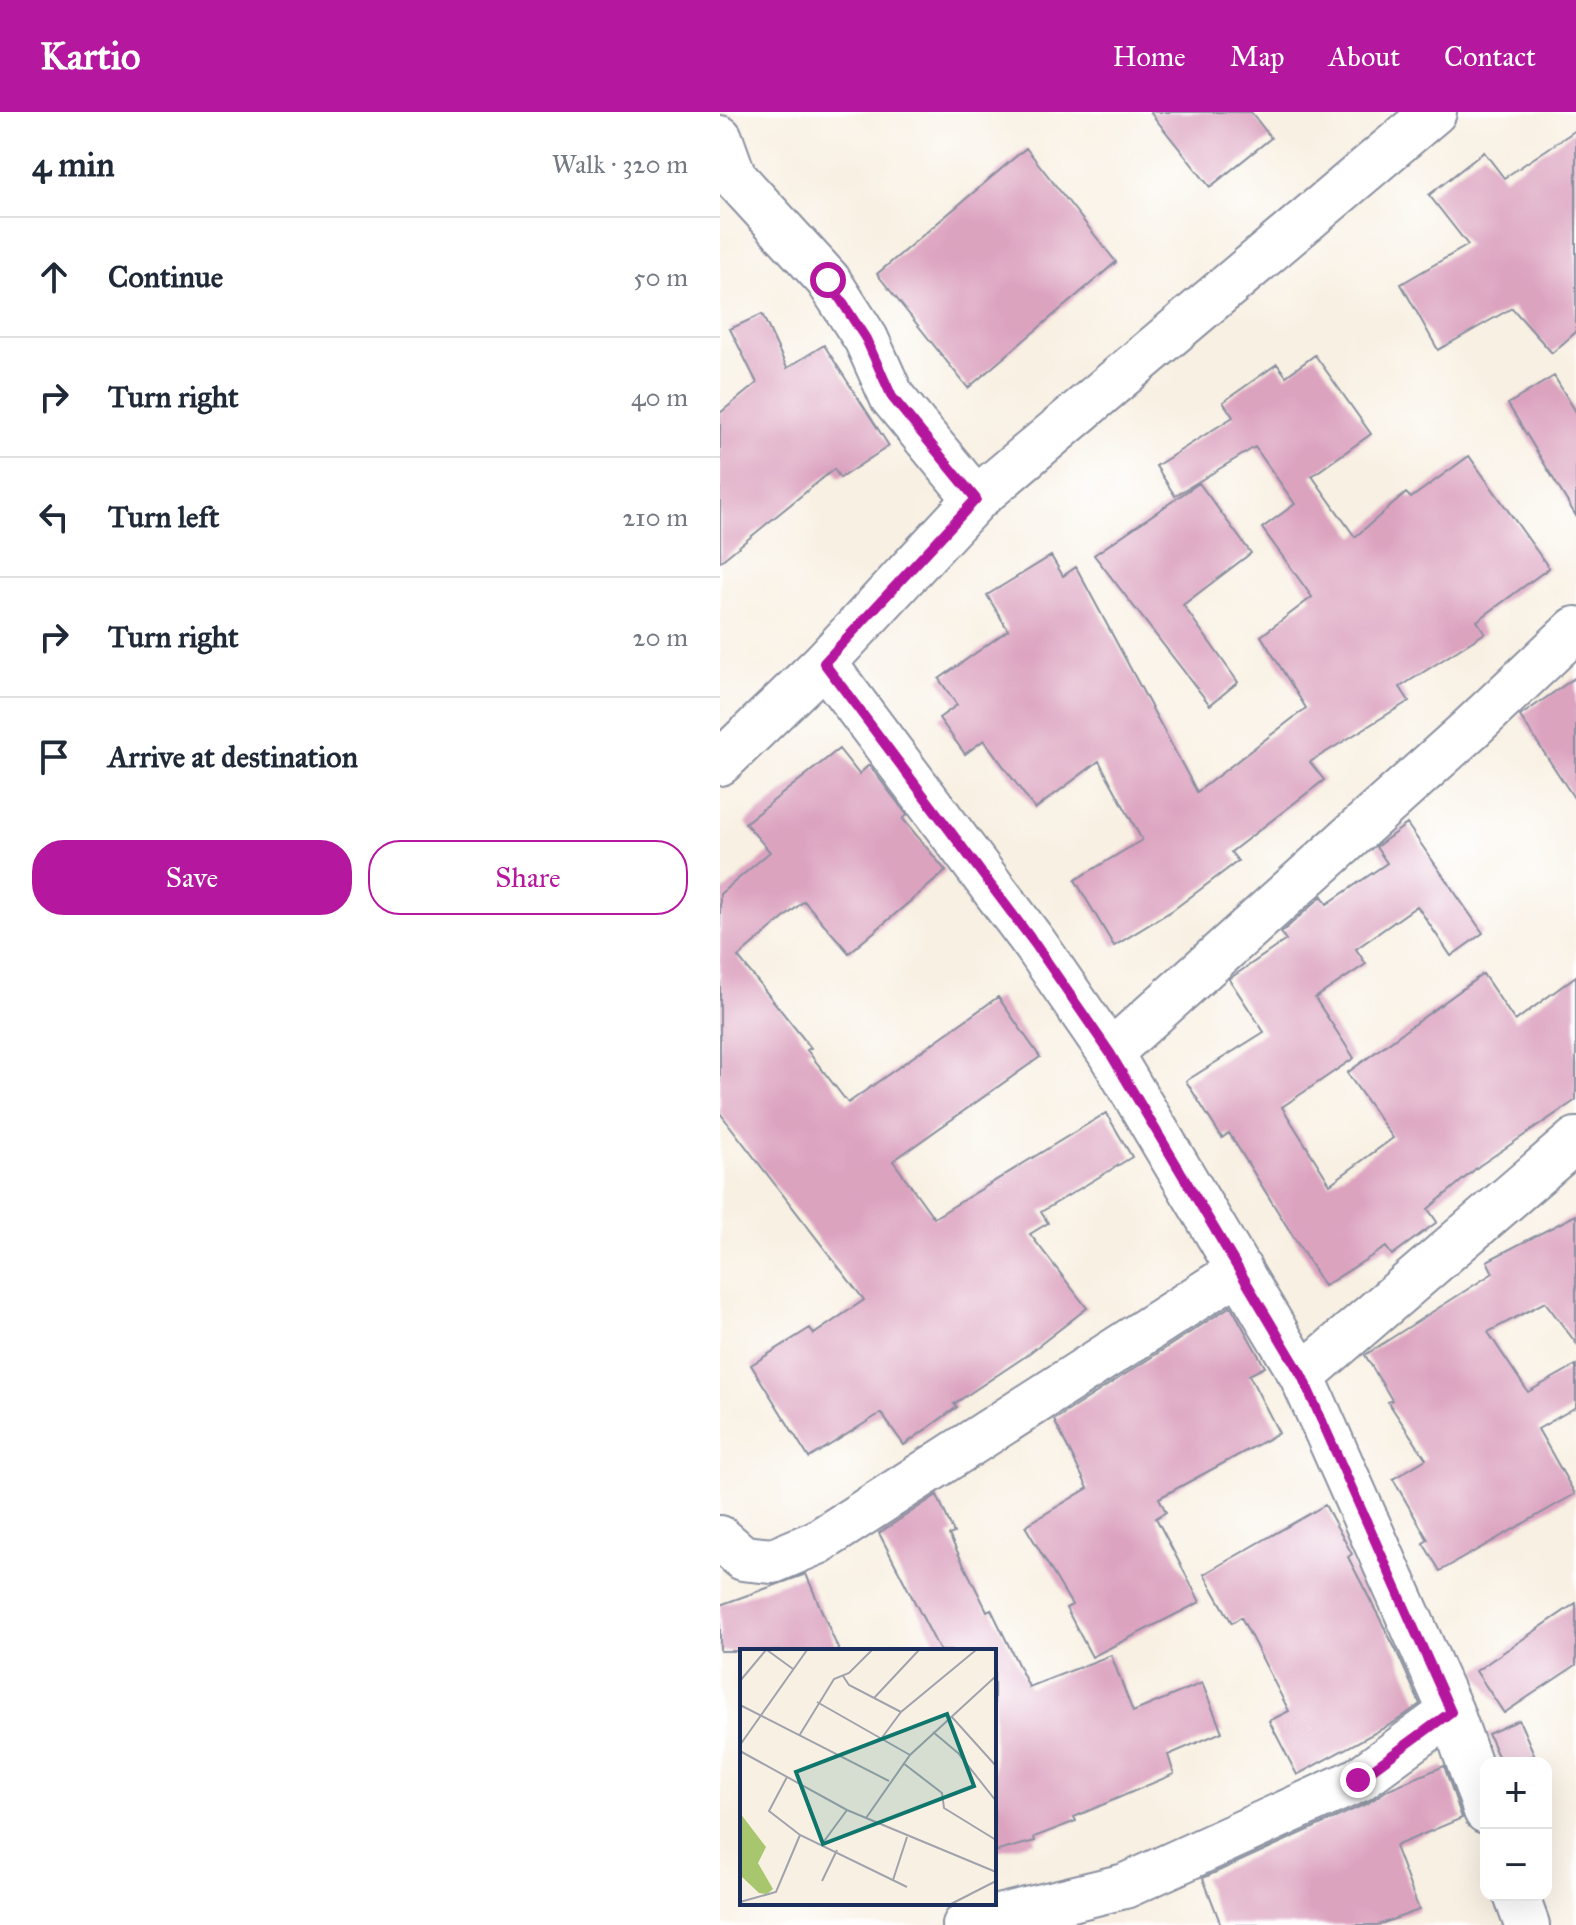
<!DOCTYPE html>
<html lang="en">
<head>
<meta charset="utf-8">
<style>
  :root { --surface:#fff; --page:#f6f6f7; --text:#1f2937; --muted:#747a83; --line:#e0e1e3; --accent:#b5179e }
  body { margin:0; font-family:"IM FELL Great Primer",serif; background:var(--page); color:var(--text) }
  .controls { position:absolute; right:24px; bottom:24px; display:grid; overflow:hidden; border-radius:16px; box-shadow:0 8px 32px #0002 }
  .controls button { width:72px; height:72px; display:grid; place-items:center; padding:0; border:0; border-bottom:2px solid var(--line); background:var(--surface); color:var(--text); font:40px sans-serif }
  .stop { position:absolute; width:24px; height:24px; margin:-18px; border:6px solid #b5179e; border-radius:50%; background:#fff }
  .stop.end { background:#b5179e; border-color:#fff; box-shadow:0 2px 8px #0008 }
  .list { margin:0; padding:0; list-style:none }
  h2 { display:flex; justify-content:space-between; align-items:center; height:104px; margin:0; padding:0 32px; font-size:34px }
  h2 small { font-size:26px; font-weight:400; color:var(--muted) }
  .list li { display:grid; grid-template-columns:52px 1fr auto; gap:24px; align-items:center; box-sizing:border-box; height:120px; padding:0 32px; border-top:2px solid var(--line) }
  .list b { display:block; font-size:30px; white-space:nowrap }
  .list em { font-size:26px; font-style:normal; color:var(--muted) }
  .actions { display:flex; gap:16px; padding:24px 32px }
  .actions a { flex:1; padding:18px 0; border:2px solid var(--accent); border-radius:32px; text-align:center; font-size:28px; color:var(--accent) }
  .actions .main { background:var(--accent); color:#fff }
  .icon { flex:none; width:44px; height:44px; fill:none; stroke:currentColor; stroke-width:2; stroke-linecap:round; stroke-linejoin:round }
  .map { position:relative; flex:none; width:856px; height:1813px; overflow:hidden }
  header { display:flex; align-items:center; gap:48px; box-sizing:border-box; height:112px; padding:0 40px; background:var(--accent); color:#fff }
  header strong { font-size:38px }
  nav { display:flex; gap:44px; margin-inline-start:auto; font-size:28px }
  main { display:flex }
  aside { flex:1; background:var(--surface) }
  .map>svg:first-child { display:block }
  .building { fill:#dca3bf }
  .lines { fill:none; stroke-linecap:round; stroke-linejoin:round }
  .minor-casing { stroke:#8a90a0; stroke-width:48 }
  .tertiary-casing { stroke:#8a90a0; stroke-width:48 }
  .minor { stroke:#fff; stroke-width:44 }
  .tertiary { stroke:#fff; stroke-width:44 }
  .route { stroke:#b5179e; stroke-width:10 }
  .inset-road { fill:none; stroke:#a0a3ad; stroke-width:2 }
  .view { fill:#0f766e; fill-opacity:0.15; stroke:#0f766e; stroke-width:4 }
  .inset-edge { fill:none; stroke:#1b2f5e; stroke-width:4 }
</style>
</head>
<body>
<header>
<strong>Kartio</strong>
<nav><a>Home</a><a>Map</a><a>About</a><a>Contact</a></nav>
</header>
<main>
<aside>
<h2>4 min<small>Walk · 320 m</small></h2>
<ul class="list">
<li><svg class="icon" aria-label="ahead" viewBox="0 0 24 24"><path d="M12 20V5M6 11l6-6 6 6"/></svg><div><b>Continue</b></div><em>50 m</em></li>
<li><svg class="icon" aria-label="right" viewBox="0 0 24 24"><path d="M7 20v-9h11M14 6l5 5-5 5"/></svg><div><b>Turn right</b></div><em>40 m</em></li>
<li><svg class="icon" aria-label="left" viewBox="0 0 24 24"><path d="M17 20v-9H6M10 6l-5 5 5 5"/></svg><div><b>Turn left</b></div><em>210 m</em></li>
<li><svg class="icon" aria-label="right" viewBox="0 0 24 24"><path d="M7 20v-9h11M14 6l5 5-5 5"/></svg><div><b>Turn right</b></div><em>20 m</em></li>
<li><svg class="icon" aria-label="arrive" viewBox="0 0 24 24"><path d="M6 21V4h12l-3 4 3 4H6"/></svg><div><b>Arrive at destination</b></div></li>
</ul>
<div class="actions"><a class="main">Save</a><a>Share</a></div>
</aside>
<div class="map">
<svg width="856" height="1813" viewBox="0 0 856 1813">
  <rect width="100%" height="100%" fill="#fff"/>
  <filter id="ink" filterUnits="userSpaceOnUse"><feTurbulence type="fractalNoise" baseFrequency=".0125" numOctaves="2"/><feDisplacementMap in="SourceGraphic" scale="16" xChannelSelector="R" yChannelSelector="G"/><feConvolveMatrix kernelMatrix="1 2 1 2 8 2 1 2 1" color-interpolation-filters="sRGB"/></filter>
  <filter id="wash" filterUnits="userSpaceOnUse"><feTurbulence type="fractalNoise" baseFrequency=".006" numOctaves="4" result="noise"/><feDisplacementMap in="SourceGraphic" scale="32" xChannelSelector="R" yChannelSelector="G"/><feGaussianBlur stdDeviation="1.8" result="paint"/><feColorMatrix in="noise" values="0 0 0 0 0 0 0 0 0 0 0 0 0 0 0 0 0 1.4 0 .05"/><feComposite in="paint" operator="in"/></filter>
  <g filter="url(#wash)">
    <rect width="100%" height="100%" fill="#f8f0e2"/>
    <g id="blocks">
      <path class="building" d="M430 0H531L551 26 490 75Z
        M856 18V220L832 241 792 196 718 238 681 172 748 133 709 83 764 40 784 66Z
        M306 36 396 150 248 276 157 162Z
        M42 202 67 256 104 233 169 334 120 366 114 357 0 450V301L37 271 10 217Z
        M595 243 651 322 592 364 635 425 686 381 691 386 749 344 829 456 757 509 765 521 680 575 689 589 590 650 604 668 511 740 518 749 453 798 394 834 355 768 422 728 379 649 315 697 264 628 245 642 219 606 237 593 219 567 288 518 267 483 331 444 343 464 356 455 477 680 586 596 541 524 592 485 542 416 575 392 535 335 455 384 436 354 513 305 503 290 557 252 566 264Z
        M834 264 856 300V404L788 292Z
        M479 371 531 441 463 493 518 570 490 593 374 443Z
        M856 565V689L800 604Z
        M119 637 139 662 149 653 187 703 183 707 226 759 129 841 84 789 18 845 91 936 87 938 128 991 278 885 320 945 173 1049 214 1106 386 1001 412 1045 321 1100 328 1111 310 1122 367 1196 303 1246 234 1292 237 1295 184 1333 161 1301 89 1346 31 1253 90 1216 94 1222 144 1188 0 1001V782L50 740 25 711Z
        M687 712 763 821 731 844 697 794 636 837 646 852 595 886 634 946 562 995 610 1072 673 1026 627 961 763 862 795 909 856 864V988L759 1054 708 1097 717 1110 672 1143 666 1135 604 1174 509 1021 502 1026 466 969 544 920 509 867 566 828 561 821 602 784 607 792 667 751 656 735Z
        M856 1103V1231L825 1190 768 1220 808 1280 856 1253V1295L818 1317 855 1382 720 1459 703 1431 708 1428 673 1367 706 1347 668 1290 672 1288 645 1243 773 1161 767 1149Z
        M511 1194 545 1255 529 1263 559 1321 439 1386 446 1400 436 1406 480 1490 372 1545 346 1496 352 1493 305 1414 368 1376 334 1308Z
        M217 1383 234 1421 229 1423 267 1499 271 1497 309 1575 391 1543 413 1600 482 1571 502 1620 448 1643 454 1662 354 1705 356 1709 314 1725 315 1729 274 1740V1539H220L159 1421Z
        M605 1393 632 1442 628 1445 676 1538 700 1592 675 1610 577 1663 549 1609 569 1599 521 1505 512 1511 484 1462Z
        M86 1462 119 1539H0V1493Z
        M856 1491V1553L784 1601 756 1559Z
        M799 1608 818 1651H781L768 1622Z
        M724 1654 742 1706 675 1734 699 1798 658 1813H501L483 1766 648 1691 669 1677Z"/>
    </g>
  </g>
  <g filter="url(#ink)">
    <use href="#blocks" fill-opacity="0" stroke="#8a90a0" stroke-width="2"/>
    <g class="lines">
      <defs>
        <path id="minor" d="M0 26 14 65 108 168 146 227 172 285 256 387
          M104 551 315 832 390 941 582 1264 731 1600 766 1699
          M390 941 749 618 856 517
          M582 1264 856 1028
          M0 1426 23 1446 53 1449 98 1430 520 1158
          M796 1783 807 1813
          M245 1813 405 1774 638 1668 731 1600"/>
        <path id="tertiary" d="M0 651 104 551 256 387 714 0"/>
      </defs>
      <use href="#minor" class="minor-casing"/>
      <use href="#tertiary" class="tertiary-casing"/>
      <use href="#minor" class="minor"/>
      <use href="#tertiary" class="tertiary"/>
    </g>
  </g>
  <g class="lines" filter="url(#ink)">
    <path class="route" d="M108 168 146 227 172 285 256 387 104 551 315 832 390 941 582 1264 731 1600 638 1668"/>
  </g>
  <g transform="translate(20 1537)">
    <rect width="256" height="256" fill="#f8f0e2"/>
    <path d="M0 164 26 198 18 214 33 240 27 245 19 244 0 226Z" fill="#a7c66e"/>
    <path class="inset-road" d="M27 1 53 20M103 27 109 36 161 63M0 32 26 1M134 49 179 1M77 53 170 106M0 56 149 132M211 67 256 117M193 83 218 104 256 152M59 87 94 30 109 24 132 1M141 90 161 63 236 1M0 96 67 1M0 102 107 161 256 223M163 114 202 144 204 159 256 191M47 128 29 162 60 186 167 238M126 169 170 106 256 27M82 195 107 161M153 231 167 188M82 232 97 201M0 253 36 243 60 186M211 255 256 232"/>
    <path class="view" d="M207 65 234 137 83 195 56 123Z"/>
    <rect width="256" height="256" class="inset-edge"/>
  </g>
</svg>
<div class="controls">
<button>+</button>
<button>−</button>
</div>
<div class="stop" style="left:108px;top:168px"></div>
<div class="stop end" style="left:638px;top:1668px"></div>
</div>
</main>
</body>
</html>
